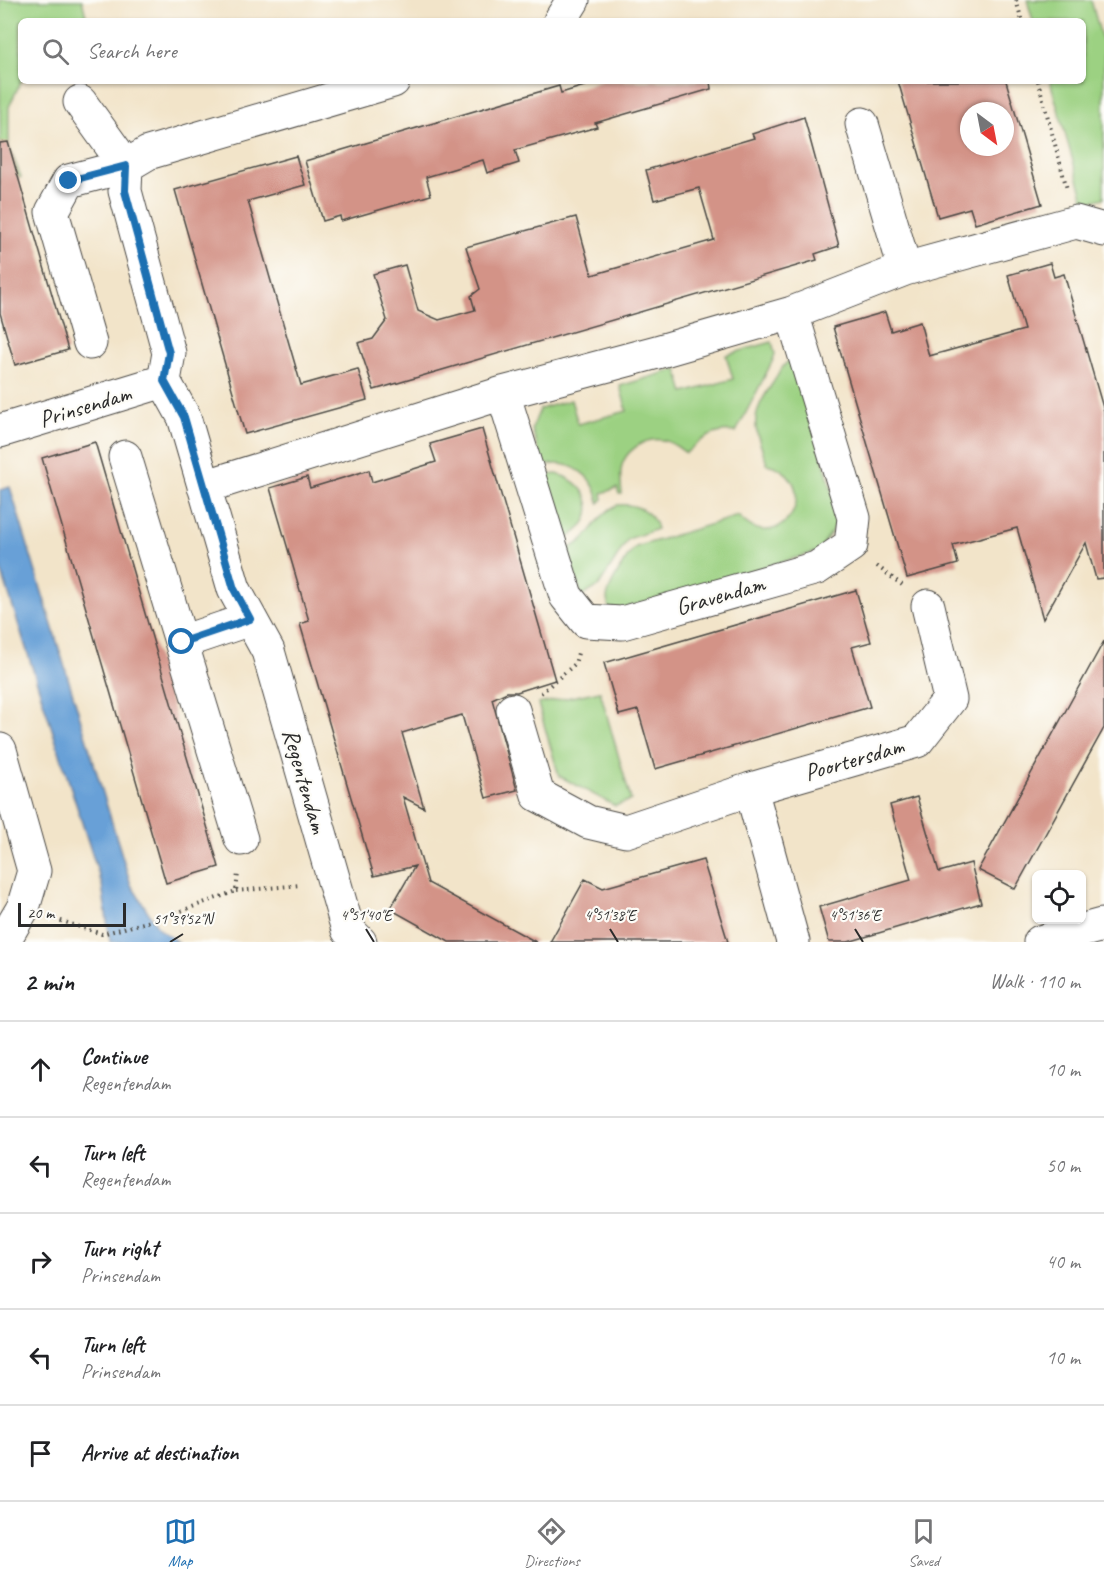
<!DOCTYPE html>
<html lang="en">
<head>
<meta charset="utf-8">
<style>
  :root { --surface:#fff; --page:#f6f6f6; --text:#202124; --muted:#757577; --line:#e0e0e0; --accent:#1f6fb2 }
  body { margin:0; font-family:Caveat,sans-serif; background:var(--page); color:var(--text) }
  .controls { position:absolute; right:18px; bottom:18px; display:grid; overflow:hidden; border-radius:9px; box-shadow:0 2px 4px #0004 }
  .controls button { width:54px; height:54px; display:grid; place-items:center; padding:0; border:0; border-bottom:2px solid var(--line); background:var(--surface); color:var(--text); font:30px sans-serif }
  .compass { position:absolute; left:960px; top:102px; width:54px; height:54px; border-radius:50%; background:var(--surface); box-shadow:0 2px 4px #0004; rotate:148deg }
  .scale { position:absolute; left:18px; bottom:15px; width:108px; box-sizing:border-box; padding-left:6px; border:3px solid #2b2b2b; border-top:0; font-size:16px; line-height:21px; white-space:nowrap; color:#2b2b2b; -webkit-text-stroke:4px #fdfcf7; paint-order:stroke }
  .stop { position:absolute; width:18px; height:18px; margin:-14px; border:4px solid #1f6fb2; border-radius:50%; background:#fff }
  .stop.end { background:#1f6fb2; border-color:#fff; box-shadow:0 2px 6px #0008 }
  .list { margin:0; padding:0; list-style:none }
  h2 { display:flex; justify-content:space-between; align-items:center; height:78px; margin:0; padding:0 24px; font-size:26px }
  h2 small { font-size:20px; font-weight:400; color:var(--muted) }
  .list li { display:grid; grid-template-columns:39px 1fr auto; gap:18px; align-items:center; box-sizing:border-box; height:96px; padding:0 24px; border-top:2px solid var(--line) }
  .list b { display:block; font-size:22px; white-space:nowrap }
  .list p { margin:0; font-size:20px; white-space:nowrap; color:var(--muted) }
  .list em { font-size:20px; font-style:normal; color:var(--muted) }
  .icon { flex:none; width:33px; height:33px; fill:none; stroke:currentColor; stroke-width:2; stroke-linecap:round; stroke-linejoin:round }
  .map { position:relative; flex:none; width:1104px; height:942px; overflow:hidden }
  .search { position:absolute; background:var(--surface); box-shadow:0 2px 4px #0004; left:18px; right:18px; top:18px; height:66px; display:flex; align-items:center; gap:15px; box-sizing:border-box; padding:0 21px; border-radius:9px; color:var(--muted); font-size:22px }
  .sheet { height:558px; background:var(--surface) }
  nav { display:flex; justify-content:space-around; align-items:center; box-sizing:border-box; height:84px; border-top:2px solid var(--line); background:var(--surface); font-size:16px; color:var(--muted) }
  nav a { display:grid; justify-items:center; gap:3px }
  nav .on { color:var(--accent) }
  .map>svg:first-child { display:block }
  .green { fill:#9cd182; stroke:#647e56; stroke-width:1.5 }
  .water { fill:#68a0d7; stroke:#4a6681; stroke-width:1.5 }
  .building { fill:#d39387; fill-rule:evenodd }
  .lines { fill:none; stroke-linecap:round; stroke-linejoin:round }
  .minor-casing { stroke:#494743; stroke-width:35 }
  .path { stroke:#494743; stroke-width:4; stroke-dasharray:1.5 4.5; stroke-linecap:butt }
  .minor { stroke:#fff; stroke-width:33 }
  .route { stroke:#1f6fb2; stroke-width:8 }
  .ticks { fill:none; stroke:#2b2b2b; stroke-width:2 }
  .labels { text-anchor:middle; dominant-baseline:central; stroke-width:4.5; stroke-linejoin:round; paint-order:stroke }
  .street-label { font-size:24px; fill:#2b2b2b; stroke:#fdfcf7 }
  .ticks-label { font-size:15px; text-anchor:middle; fill:#2b2b2b; stroke:#fdfcf7; stroke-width:4.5; stroke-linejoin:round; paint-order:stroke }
</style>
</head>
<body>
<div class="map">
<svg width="1104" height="942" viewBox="0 0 1104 942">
  <rect width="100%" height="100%" fill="#fdfcf7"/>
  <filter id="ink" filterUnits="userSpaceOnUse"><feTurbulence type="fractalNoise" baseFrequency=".0167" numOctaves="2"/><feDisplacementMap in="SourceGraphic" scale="12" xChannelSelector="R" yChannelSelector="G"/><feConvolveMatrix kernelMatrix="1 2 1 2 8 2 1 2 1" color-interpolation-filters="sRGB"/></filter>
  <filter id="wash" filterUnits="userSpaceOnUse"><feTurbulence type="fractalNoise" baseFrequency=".008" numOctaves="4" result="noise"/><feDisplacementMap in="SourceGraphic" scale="24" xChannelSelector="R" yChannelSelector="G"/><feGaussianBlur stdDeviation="1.35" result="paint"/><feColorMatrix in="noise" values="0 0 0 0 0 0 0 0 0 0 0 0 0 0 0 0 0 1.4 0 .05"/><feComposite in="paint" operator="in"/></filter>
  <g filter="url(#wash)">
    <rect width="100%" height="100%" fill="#f2e4c9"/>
    <path class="green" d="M0 0H82L87 20 21 21V81L9 107V147L21 177 0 184Z
      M1027 0H1091L1104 47V198L1085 203 1050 81H1083V21H1033Z
      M772 342 775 354 772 362 736 432C715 429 701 439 686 453 679 448 671 441 662 440 644 437 623 452 621 470 620 478 621 486 622 494H619L617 488 602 493 603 499 599 503C595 476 571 458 543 466L532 429 540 409 571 400 578 424 627 411 620 386 677 369 684 393 733 379 726 355Z
      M794 359 840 518 819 551 618 610 609 609C609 606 607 602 607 599 607 588 627 555 636 547L738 516C744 522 752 529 761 530 799 534 814 475 767 464 763 450 754 432 756 418 758 401 774 383 782 368L787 362Z
      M557 474C594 485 601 522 565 539L546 475Z
      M617 505C634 503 653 510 657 529L628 539 599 586 584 595 581 594 567 549C594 539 593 517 617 505Z
      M600 691 631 800 615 806 559 776 538 704Z"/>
    <path class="water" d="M10 487 131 885 159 929 178 942H110L102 885 0 567V490Z"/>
    <g id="blocks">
      <path class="building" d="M601 81H710L711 89 595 123 597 127 515 150 519 163 487 173 483 160 426 177 431 195 341 221 340 216 323 221 305 161 559 86 561 93Z
        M898 81H1006L1042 204 975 224 970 208 938 217ZM969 111H1005V147H969Z
        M804 117 839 246 815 254 817 260 374 390 358 343 373 339 387 320 373 274 405 265 418 311 439 320 475 310 471 296 480 289 466 247 576 217 592 275 714 240 699 188 654 200 646 170 754 138 752 134Z
        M8 142 68 350 15 365 0 313V143Z
        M296 156 305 185 248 201 276 299 301 385 358 369 367 400 245 434 175 190Z
        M1050 263 1054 277 1064 274 1104 411V578L1096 579 1086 543 1043 619 1017 528 953 545 958 564 907 578 833 327 885 312 891 331 920 322 929 356 1024 330 1008 275Z
        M482 429 555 680 517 692H507L492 699 517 790 486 798 462 715 402 733 424 808 403 797 428 883 536 942H449L390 909 415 866 374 876 300 624 309 621 270 488 307 477 310 488 369 470 372 482 436 462 430 444Z
        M95 442 219 867 166 883 42 458Z
        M856 590 871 642 852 647 870 707 655 769 638 710 619 715 604 663Z
        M1104 641V728L1015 889 978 870Z
        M917 797 939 872 971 863 981 903 848 942H829L819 907 911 880 890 805Z
        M703 860 728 942H550L585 879 603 888Z"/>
    </g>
  </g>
  <g filter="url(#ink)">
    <use href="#blocks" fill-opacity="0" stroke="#494743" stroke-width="1.5"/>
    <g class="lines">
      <defs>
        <path id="minor" d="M560 21 573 0
          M80 102 126 166 69 181 52 212 90 343
          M862 124 905 269
          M164 381 184 417 234 589 268 651 348 930 360 942
          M503 393 566 596 586 621 622 623 817 568 851 545 854 518 792 313
          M0 431 164 381 169 353 125 191 126 166 148 153 393 81
          M125 457 241 839
          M204 487 503 393 657 352 792 313 905 269 1076 222 1104 230
          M182 642 250 619
          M513 710 538 795 588 822 626 831 751 789 917 741 950 699 928 606
          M0 750 34 871 23 908 3 942
          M751 789 793 942
          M1040 942 1102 925"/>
      </defs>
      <use href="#minor" class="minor-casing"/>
      <path class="path" d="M1016 0 1022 21
        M1038 81 1067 189
        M877 566 902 585
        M541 693 575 664 578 653
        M236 891 301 885
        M55 919 102 934 162 918 236 891 238 873"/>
      <use href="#minor" class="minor"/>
    </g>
  </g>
  <g class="lines" filter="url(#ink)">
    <path class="route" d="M69 181 126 166 125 191 169 353 164 381 184 417 234 589 250 619 182 642"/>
  </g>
  <path class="ticks" d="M366 929 374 942M610 929 618 942M855 929 863 942M170 942 183 934"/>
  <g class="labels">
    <g class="street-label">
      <text transform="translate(85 406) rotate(-17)">Prinsendam</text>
      <text transform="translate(720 595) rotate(-16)">Gravendam</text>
      <text transform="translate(854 759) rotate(-16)">Poortersdam</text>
      <text transform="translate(305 781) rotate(74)">Regentendam</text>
    </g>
  </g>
  <g class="ticks-label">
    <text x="366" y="920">4°51'40"E</text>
    <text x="610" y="920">4°51'38"E</text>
    <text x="855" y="920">4°51'36"E</text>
    <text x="183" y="924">51°39'52"N</text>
  </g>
</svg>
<div class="controls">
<button><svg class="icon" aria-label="locate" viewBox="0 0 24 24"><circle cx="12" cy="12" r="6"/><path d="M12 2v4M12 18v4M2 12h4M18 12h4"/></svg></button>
</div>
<svg class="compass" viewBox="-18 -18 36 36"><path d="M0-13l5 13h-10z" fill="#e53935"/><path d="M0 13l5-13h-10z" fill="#757577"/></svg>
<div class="scale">20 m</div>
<div class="stop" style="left:182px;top:642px"></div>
<div class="stop end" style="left:69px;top:181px"></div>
<div class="search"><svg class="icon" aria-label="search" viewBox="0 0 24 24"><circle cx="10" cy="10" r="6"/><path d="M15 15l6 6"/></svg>Search here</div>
</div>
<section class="sheet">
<h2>2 min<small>Walk · 110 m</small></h2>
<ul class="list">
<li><svg class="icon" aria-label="ahead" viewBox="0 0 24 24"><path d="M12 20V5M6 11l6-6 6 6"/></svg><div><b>Continue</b><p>Regentendam</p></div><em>10 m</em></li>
<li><svg class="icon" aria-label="left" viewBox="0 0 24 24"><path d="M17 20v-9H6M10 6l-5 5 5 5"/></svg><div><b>Turn left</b><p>Regentendam</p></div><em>50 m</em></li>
<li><svg class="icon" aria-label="right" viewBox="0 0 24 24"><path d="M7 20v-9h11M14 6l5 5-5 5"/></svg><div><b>Turn right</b><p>Prinsendam</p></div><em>40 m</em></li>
<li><svg class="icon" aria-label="left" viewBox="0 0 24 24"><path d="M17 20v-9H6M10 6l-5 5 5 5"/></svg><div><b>Turn left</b><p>Prinsendam</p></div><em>10 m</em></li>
<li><svg class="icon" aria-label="arrive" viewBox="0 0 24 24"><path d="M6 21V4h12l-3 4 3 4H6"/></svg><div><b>Arrive at destination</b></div></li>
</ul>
</section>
<nav>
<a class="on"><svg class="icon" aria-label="map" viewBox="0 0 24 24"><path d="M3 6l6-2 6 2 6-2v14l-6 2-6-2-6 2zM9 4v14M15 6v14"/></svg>Map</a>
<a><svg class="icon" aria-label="directions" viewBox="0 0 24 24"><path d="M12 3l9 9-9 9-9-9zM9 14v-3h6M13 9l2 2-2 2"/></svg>Directions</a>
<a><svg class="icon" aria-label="saved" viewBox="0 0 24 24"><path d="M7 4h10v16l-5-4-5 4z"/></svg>Saved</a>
</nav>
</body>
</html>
